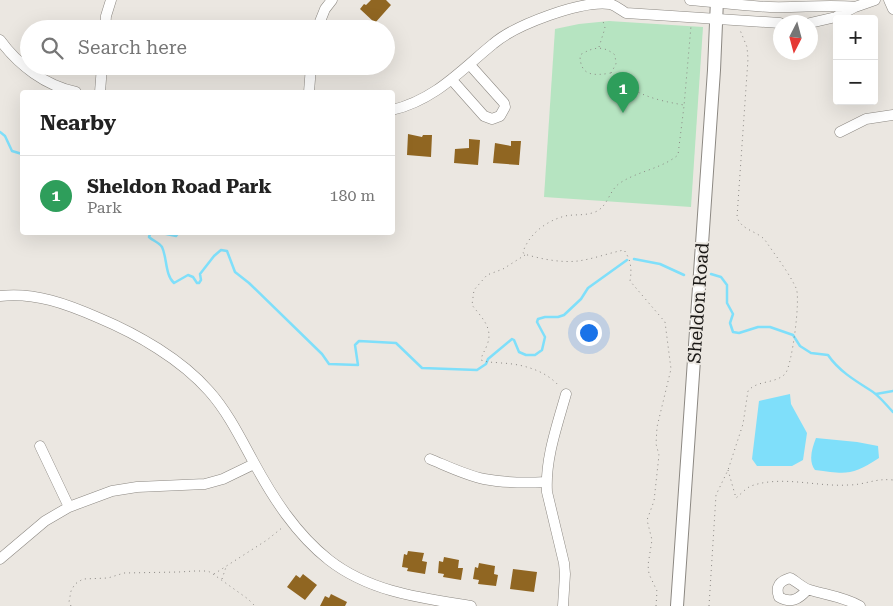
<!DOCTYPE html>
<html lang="en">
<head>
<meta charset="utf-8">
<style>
  :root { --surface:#fff; --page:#f6f6f6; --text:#222; --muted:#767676; --line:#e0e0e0; --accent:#2563eb }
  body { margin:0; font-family:"Roboto Serif",serif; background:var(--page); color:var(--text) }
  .controls { position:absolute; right:15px; top:15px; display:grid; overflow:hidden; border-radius:5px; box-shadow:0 5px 20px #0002 }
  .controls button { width:45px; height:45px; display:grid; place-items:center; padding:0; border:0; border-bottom:1px solid var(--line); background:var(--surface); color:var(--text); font:25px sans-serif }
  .compass { position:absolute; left:773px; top:15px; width:45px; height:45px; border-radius:50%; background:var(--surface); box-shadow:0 5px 20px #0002; rotate:186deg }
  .you { position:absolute; left:588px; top:332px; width:18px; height:18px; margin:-12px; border:4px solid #fff; border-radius:50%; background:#1a73e8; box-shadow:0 0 0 8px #1a73e833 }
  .badge { display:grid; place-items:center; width:32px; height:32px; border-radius:50%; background:var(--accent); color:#fff; font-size:16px; font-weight:700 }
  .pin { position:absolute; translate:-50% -41px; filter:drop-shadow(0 1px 2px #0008) }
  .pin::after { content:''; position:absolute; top:26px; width:18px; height:15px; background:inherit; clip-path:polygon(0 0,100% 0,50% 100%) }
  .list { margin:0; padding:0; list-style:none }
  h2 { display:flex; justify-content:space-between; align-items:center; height:65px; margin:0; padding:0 20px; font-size:21px }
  h2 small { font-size:16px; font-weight:400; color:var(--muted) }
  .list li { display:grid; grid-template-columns:32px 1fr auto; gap:15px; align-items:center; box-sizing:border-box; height:80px; padding:0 20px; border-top:1px solid var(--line) }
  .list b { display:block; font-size:19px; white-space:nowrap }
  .list p { margin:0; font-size:16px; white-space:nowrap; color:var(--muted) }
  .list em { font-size:16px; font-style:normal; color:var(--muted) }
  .icon { flex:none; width:28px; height:28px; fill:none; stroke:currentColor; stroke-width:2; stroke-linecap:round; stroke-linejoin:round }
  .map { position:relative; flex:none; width:893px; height:606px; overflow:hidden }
  .search { position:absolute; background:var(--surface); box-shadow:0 5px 20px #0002; left:20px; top:20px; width:375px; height:55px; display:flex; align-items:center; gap:12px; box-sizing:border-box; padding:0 18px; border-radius:28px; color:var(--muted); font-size:19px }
  .panel { position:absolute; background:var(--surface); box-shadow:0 5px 20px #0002; left:20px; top:90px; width:375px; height:145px; border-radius:5px }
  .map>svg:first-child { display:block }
  .green { fill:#b6e4c1 }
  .water { fill:#7fdffa }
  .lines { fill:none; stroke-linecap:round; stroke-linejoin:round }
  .stream { stroke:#7fdffa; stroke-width:2.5 }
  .building { fill:#906622 }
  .minor-casing { stroke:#8c8882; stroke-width:11 }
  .major-casing { stroke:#8c8882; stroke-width:14 }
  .path { stroke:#8b8884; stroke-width:1; stroke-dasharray:1 4; stroke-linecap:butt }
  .minor { stroke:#fff; stroke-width:10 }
  .major { stroke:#fff; stroke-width:12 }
  .labels { text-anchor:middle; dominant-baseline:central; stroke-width:4; stroke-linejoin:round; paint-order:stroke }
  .street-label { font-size:18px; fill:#181614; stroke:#ebe7e1 }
</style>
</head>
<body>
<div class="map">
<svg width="893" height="606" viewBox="0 0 893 606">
  <rect width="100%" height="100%" fill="#ebe7e1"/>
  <path class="green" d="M609 21 703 27 691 207 544 197 555 29 579 24Z"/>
  <path class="water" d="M790 394 791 404 807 433 803 460 792 466H757L752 459 759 401Z
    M816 438 857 442 878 446 879 458C852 476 846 474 815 470 808 461 812 448 816 438Z"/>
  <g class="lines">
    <path class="stream" d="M0 132 5 136 12 151 22 154
      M153 232 150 234 149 237C153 241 159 242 162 247 167 257 165 275 174 283L188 275 193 277 197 283H199L201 280 200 274 214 256 221 250 227 251 235 272 249 283 322 354 329 364 358 365 355 345 359 341 396 343 422 368 477 370 486 364 488 359 512 339 514 340 519 352 526 355H535L542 350 545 337 537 322 538 319 545 317H558L564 315 581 299 588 288 627 260
      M157 232 176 236 179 232
      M634 259 660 264 684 275
      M711 274 721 277 727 285V303L733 314 730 323 733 332 739 333 758 327H770L793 335 800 346 811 353 828 355C838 370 854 380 870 390 879 395 886 405 893 412
      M876 394 893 391"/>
  </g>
  <path class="building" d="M371 0H386L391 5 375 23 360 9 364 4 366 5Z
    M408 134 422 137 423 135H432L431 157 407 155Z
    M469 139 480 140 478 165 454 163 455 149 469 148Z
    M511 141H521L519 165 493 163 495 143 511 146Z
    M408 551 424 553 422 561 427 562 425 574 407 571 408 568 402 567 404 554 407 555Z
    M444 557 459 560 458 568H463L461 580 443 577 444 574 438 573 439 561 443 562Z
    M479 563 495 566 494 574 498 575 496 586 478 584 479 580 473 579 475 567 478 568Z
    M513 569 537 572 534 592 510 589Z
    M303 574 317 585 305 600 287 587 296 575 300 578Z
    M331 594 347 602 345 606H320L325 596 329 598Z"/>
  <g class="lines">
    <defs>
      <path id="minor" d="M690 0C717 2 743 6 770 7 799 8 827 4 855 7
        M889 0 893 9
        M810 23 836 17 855 7 875 0
        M105 29 106 16 111 0
        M317 29 325 9 332 0
        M0 40C18 65 46 86 76 92
        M452 80 484 116 492 119 500 116 505 107 504 103 470 65
        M100 92 102 66
        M309 92 311 66
        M392 110C435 100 461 70 493 44 515 25 581 0 610 4 615 5 621 10 626 13L780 23
        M840 132 866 119 893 115
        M0 296C35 292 67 304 99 318 137 334 181 359 209 391 227 411 240 437 253 461 273 498 296 534 329 560 370 592 421 598 471 606
        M40 446 69 507
        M430 459C447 466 465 475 484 479 504 483 526 483 546 482
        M0 559 45 521 69 507 112 491 137 487 205 484 223 479 254 464
        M807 590C799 599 791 604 779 597 775 586 780 581 790 578 796 581 804 589 810 590 827 595 844 597 860 606
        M563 606 565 574 564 563 547 492C545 459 557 426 566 394"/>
      <path id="major" d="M677 606 714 70 717 0"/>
    </defs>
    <use href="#minor" class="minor-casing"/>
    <use href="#major" class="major-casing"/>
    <path class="path" d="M599 47 605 28 603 21
      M611 73 616 64 615 55C603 45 593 47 580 55 580 76 593 76 611 73 633 94 654 100 684 105
      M525 255 503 269 487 275 474 290 472 305C481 317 494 328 487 345 485 351 482 354 481 360 489 363 494 362 501 363 522 364 545 370 559 386
      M728 470 736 498C741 494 746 488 751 486 782 475 816 487 848 485 865 485 875 478 893 480
      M214 574 267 540 283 527
      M222 579 226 567
      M71 606 69 602 71 591 75 584 83 579 108 578 124 573 179 572 195 571H208L213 574 248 599 255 606
      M656 606 657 591 649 574 648 565 652 540 647 520 654 501 659 455 656 444 657 427 671 369 665 322 630 281C632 269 631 260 624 250 609 253 593 259 578 261 561 263 541 259 524 254L523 252C529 234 546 221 565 216 575 214 585 216 595 212 608 207 609 190 620 183 638 171 661 169 678 155L684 106 691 26
      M709 606 716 495 728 470 743 424 748 391C757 380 775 384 785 374 792 367 801 297 796 288 788 271 775 255 765 240 757 231 741 230 737 217L748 59 747 47 740 30"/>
    <use href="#minor" class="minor"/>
    <use href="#major" class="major"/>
  </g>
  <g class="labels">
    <g class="street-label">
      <text transform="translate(698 303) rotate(-86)">Sheldon Road</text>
    </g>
  </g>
</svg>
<div class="controls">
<button>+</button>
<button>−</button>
</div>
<svg class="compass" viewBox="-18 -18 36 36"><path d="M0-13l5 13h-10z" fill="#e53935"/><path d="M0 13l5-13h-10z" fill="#767676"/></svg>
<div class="you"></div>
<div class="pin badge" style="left:623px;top:113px;background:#2e9e5b">1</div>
<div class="search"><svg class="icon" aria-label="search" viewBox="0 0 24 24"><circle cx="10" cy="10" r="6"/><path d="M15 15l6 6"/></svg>Search here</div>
<section class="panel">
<h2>Nearby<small></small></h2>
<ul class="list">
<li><span class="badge" style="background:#2e9e5b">1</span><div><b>Sheldon Road Park</b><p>Park</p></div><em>180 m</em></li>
</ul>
</section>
</div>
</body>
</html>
